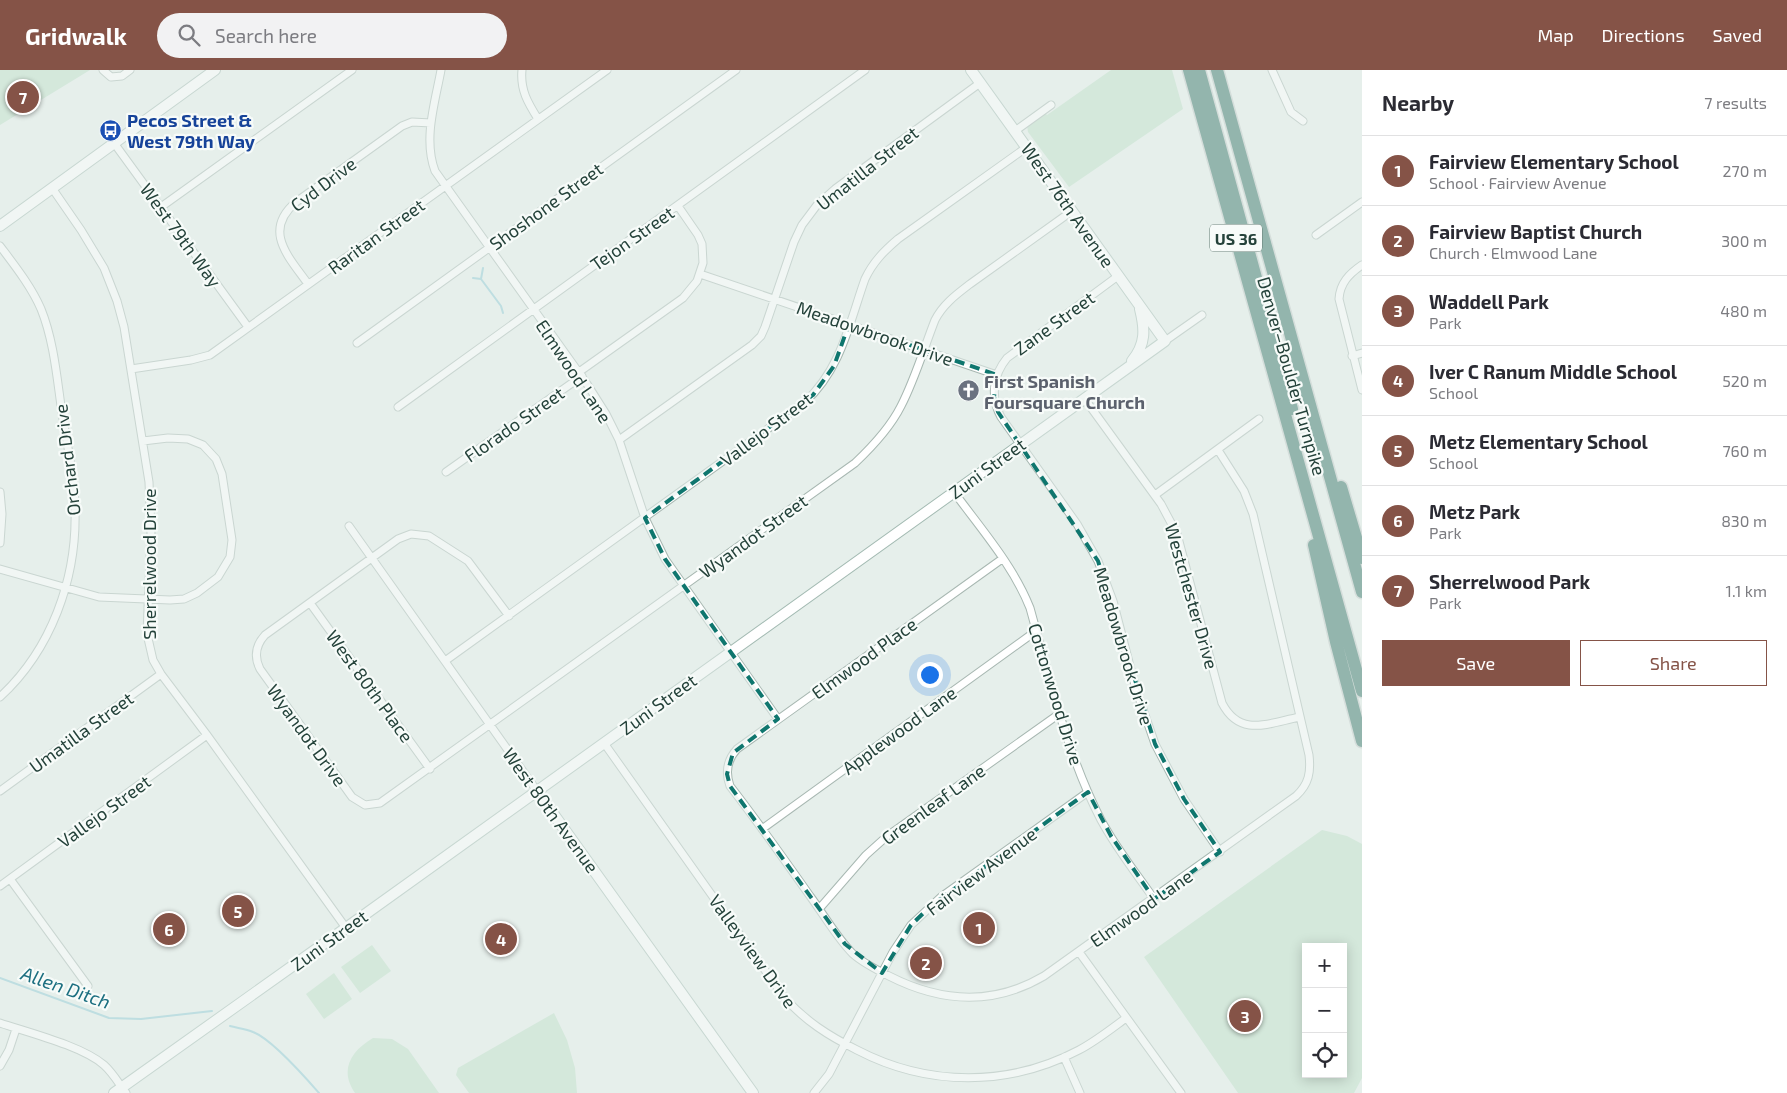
<!DOCTYPE html>
<html lang="en">
<head>
<meta charset="utf-8">
<style>
  :root { --surface:#fff; --page:#f2f2f3; --text:#2b2b33; --muted:#7c7c81; --line:#e1e1e2; --accent:#855347 }
  body { margin:0; font-family:"Exo 2",sans-serif; background:var(--page); color:var(--text) }
  .controls { position:absolute; right:15px; bottom:15px; display:grid; overflow:hidden; border-radius:0px; box-shadow:0 2px 12px #0003 }
  .controls button { width:45px; height:45px; display:grid; place-items:center; padding:0; border:0; border-bottom:1px solid var(--line); background:var(--surface); color:var(--text); font:25px sans-serif }
  .you { position:absolute; left:929px; top:604px; width:18px; height:18px; margin:-12px; border:4px solid #fff; border-radius:50%; background:#1a73e8; box-shadow:0 0 0 8px #1a73e833 }
  .badge { display:grid; place-items:center; width:32px; height:32px; border-radius:50%; background:var(--accent); color:#fff; font-size:16px; font-weight:700 }
  .pin { position:absolute; translate:-50% -50%; border:2px solid #fff; box-shadow:0 1px 5px #0006 }
  .list { margin:0; padding:0; list-style:none }
  h2 { display:flex; justify-content:space-between; align-items:center; height:65px; margin:0; padding:0 20px; font-size:21px }
  h2 small { font-size:16px; font-weight:400; color:var(--muted) }
  .list li { display:grid; grid-template-columns:32px 1fr auto; gap:15px; align-items:center; box-sizing:border-box; height:70px; padding:0 20px; border-top:1px solid var(--line) }
  .list b { display:block; font-size:19px; white-space:nowrap }
  .list p { margin:0; font-size:16px; white-space:nowrap; color:var(--muted) }
  .list em { font-size:16px; font-style:normal; color:var(--muted) }
  .actions { display:flex; gap:10px; padding:15px 20px }
  .actions a { flex:1; padding:11px 0; border:1px solid var(--accent); border-radius:0px; text-align:center; font-size:18px; color:var(--accent) }
  .actions .main { background:var(--accent); color:#fff }
  .icon { flex:none; width:28px; height:28px; fill:none; stroke:currentColor; stroke-width:2; stroke-linecap:round; stroke-linejoin:round }
  .map { position:relative; flex:none; width:1362px; height:1023px; overflow:hidden }
  header { display:flex; align-items:center; gap:30px; box-sizing:border-box; height:70px; padding:0 25px; background:var(--accent); color:#fff }
  header strong { font-size:24px }
  nav { display:flex; gap:28px; margin-inline-start:auto; font-size:18px }
  .search { width:350px; height:45px; background:var(--page); display:flex; align-items:center; gap:12px; box-sizing:border-box; padding:0 18px; border-radius:28px; color:var(--muted); font-size:19px }
  main { display:flex }
  aside { flex:1; background:var(--surface) }
  .map>svg:first-child { display:block }
  .green { fill:#bfe0c8; fill-rule:evenodd }
  .lines { fill:none; stroke-linecap:round; stroke-linejoin:round }
  .stream { stroke:#8ec9d4; stroke-width:2 }
  .street-casing { stroke:#a8b8b2; stroke-width:9 }
  .secondary-casing { stroke:#a4bbb3; stroke-width:12 }
  .highway-casing { stroke:#c2cac8; stroke-width:15 }
  .street { stroke:#fff; stroke-width:7 }
  .secondary { stroke:#fff; stroke-width:10 }
  .highway { stroke:#2f6f62; stroke-width:12 }
  .marked { fill:none; stroke:#0f766e; stroke-width:4; stroke-dasharray:10 6; stroke-linejoin:round }
  .labels { text-anchor:middle; dominant-baseline:central; stroke-width:4.5; stroke-linejoin:round; paint-order:stroke }
  .shield { fill:#f7fbf9; stroke:#637a73; stroke-width:1 }
  .shield-label { font-size:16px; font-weight:bold; fill:#24423a }
  .transit-label { font-size:18px; font-weight:bold; fill:#164399; stroke:#f7fbf9; text-anchor:start }
  .street-label { font-size:18px; fill:#24423a; stroke:#f7fbf9 }
  .worship-label { font-size:18px; font-weight:bold; fill:#5b616d; stroke:#f7fbf9; text-anchor:start }
  .water-label { font-size:19px; font-style:italic; fill:#1c6f80; stroke:#f7fbf9 }
</style>
</head>
<body>
<header>
<strong>Gridwalk</strong>
<div class="search"><svg class="icon" aria-label="search" viewBox="0 0 24 24"><circle cx="10" cy="10" r="6"/><path d="M15 15l6 6"/></svg>Search here</div>
<nav><a>Map</a><a>Directions</a><a>Saved</a></nav>
</header>
<main>
<div class="map">
<svg width="1362" height="1023" viewBox="0 0 1362 1023">
  <rect width="100%" height="100%" fill="#e6efeb"/>
  <path class="green" d="M0 0H90L0 55Z
    M1111 0H1172L1183 39 1069 117 1028 62 1027 55 1045 43 1047 45Z
    M1322 760 1347 766 1362 774V1008L1354 1023H1238L1144 887ZM1306 877H1343V1004H1306Z
    M372 875 391 901 360 923 341 897Z
    M334 903 352 929 324 949 306 924Z
    M554 943 567 970 575 998 577 1023H469L456 1005 458 998Z
    M373 968 392 969 408 979 439 1023H355C339 1000 351 981 373 968Z"/>
  <g class="lines">
    <path class="stream" d="M483 198 481 209 501 236 503 243
      M473 208 481 209
      M0 908 109 948 141 949 212 941
      M230 956C237 958 246 959 253 962 272 969 305 1007 319 1023"/>
    <defs>
      <path id="street" d="M103 0 111 7 122 6 130 0
        M441 0C435 33 423 69 435 101L587 314 606 344 619 370 645 448 665 489 778 649
        M522 0C520 20 528 33 538 49
        M1272 0 1291 42 1303 51
        M1015 61 1051 35
        M114 73 248 257
        M52 118 81 160 104 198 117 231 124 257 149 412 151 463 147 564 153 590 161 604 207 665 346 858
        M161 137 352 0
        M1316 165 1362 132
        M0 176C15 196 31 216 41 239 54 271 57 309 62 343 67 375 75 408 75 440 77 509 51 580 0 627
        M1362 195C1349 204 1340 213 1339 229L1362 320
        M700 204 997 305
        M1118 206 1007 288C993 305 990 327 1001 347L1077 454 1098 491 1113 531 1136 619 1155 674 1184 729 1220 782
        M308 214C289 187 262 161 296 132L402 56 412 52 431 53
        M1165 271 1202 245
        M357 273 736 0
        M1352 286 1362 283
        M131 299 191 290 210 285 607 0
        M579 302 683 228 697 211 703 193 702 174 698 165 678 136
        M1084 328 1161 434 1177 464 1222 633C1240 668 1269 653 1300 647
        M398 337 865 0
        M619 370 752 275 761 266 765 257 794 172 802 155 817 135 835 119 980 13
        M446 402 582 306
        M0 422 2 444 0 473
        M954 422C981 459 1013 495 1030 538 1050 610 1067 684 1101 750 1116 778 1136 803 1154 829
        M1155 425 1259 349
        M349 456 537 721
        M1002 489 737 679C727 690 725 702 730 716 758 752 784 789 810 826 824 845 837 868 853 884 863 893 877 900 889 906 940 932 993 936 1044 906L1296 726C1309 714 1311 702 1309 685L1253 444 1244 421 1218 380
        M0 499 99 527 170 530 184 529 197 523 218 507 230 487 232 470 222 404 216 389 203 375 188 369 168 368 143 371
        M310 533 430 699
        M509 546 468 491 429 466 411 464 398 469 265 565C255 576 254 587 260 599L352 727 365 735 380 733 855 393C873 376 890 358 901 336 915 309 924 278 935 250 943 234 957 224 970 214L1072 141
        M445 591 805 332C841 299 849 254 865 209 873 192 884 181 898 169L1027 77
        M604 673 784 927C805 951 829 966 857 980 928 1017 1009 1017 1079 980 1096 971 1111 959 1126 948
        M0 721 161 604
        M762 759 1036 561
        M10 809 88 916
        M0 816 207 665
        M819 839 866 785 886 767 1059 644
        M1079 882 1181 1023
        M0 953C30 963 82 976 104 995 113 1003 119 1014 126 1023
        M1064 987 1080 1023
        M0 996 9 980 16 959
        M814 1023 829 1004 893 882 911 855 941 827 1088 722"/>
      <path id="secondary" d="M0 156 215 0
        M1132 291C1146 274 1145 259 1140 239
        M537 721 753 1023
        M114 1023 346 858 1165 271 971 0"/>
      <path id="highway" d="M1189 0 1362 621
        M1199 0 1292 339
        M1217 0 1362 522
        M1341 417 1362 488
        M1314 475 1336 572 1362 671"/>
    </defs>
    <use href="#street" class="street-casing"/>
    <use href="#secondary" class="secondary-casing"/>
    <use href="#highway" class="highway-casing"/>
    <use href="#street" class="street"/>
    <use href="#secondary" class="secondary"/>
    <use href="#highway" class="highway"/>
  </g>
  <path d="M0 0H1362V1023H0ZM849 254 997 305 994 327 998 342 1098 491 1155 674 1184 729 1220 782 1154 829 1111 766 1088 722 932 835 911 855 882 903 845 874 730 716 727 704 733 683 778 649 665 489 645 448 813 325 834 296Z" fill="#e6efeb" fill-opacity=".55" fill-rule="evenodd"/>
  <path class="marked" d="M849 254 997 305 994 327 998 342 1098 491 1155 674 1184 729 1220 782 1154 829 1111 766 1088 722 932 835 911 855 882 903 845 874 730 716 727 704 733 683 778 649 665 489 645 448 813 325 834 296Z"/>
  <defs>
    <symbol id="bus-disc" viewBox="-11 -11 22 22"><circle r="9.5" fill="#1a4fb4" stroke="#f7fbf9"/><path d="M-5-6H5V4H4V6H2V4H-2V6H-4V4H-5ZM-3.5-4V0h7V-4ZM-3.5 1.2v1.5H-2V1.2ZM2 1.2v1.5H3.5V1.2Z" fill="#fff"/></symbol>
    <symbol id="church-disc" viewBox="-11 -11 22 22"><circle r="9.5" fill="#6b7280" stroke="#f7fbf9"/><path d="M-1.2-6h2.4v3.5h3.3v2.4h-3.3V6h-2.4V-.1h-3.3v-2.4h3.3Z" fill="#fff"/></symbol>
  </defs>
  <g fill-rule="evenodd">
    <use href="#bus-disc" x="98" y="48" width="25" height="25"/>
    <use href="#church-disc" x="956" y="308" width="25" height="25"/>
  </g>
  <g class="labels">
    <rect class="shield" x="1210" y="154.5" width="52" height="27" rx="4"/>
    <g class="shield-label">
      <text x="1236" y="168">US 36</text>
    </g>
    <g class="transit-label">
      <text x="127" y="50">Pecos Street &amp;<tspan x="127" dy="21">West 79th Way</tspan></text>
    </g>
    <g class="street-label">
      <text transform="translate(867 98) rotate(-38)">Umatilla Street</text>
      <text transform="translate(323 114) rotate(-37)">Cyd Drive</text>
      <text transform="translate(1068 135) rotate(55)">West 76th Avenue</text>
      <text transform="translate(546 136) rotate(-36)">Shoshone Street</text>
      <text transform="translate(181 165) rotate(54)">West 79th Way</text>
      <text transform="translate(376 166) rotate(-36)">Raritan Street</text>
      <text transform="translate(632 168) rotate(-35)">Tejon Street</text>
      <text transform="translate(1054 253) rotate(-36)">Zane Street</text>
      <text transform="translate(875 263) rotate(19)">Meadowbrook Drive</text>
      <text transform="translate(574 301) rotate(56)">Elmwood Lane</text>
      <text transform="translate(1292 306) rotate(74)">Denver–Boulder Turnpike</text>
      <text transform="translate(514 354) rotate(-35)">Florado Street</text>
      <text transform="translate(766 359) rotate(-37)">Vallejo Street</text>
      <text transform="translate(67 390) rotate(-97)">Orchard Drive</text>
      <text transform="translate(987 398) rotate(-36)">Zuni Street</text>
      <text transform="translate(753 466) rotate(-36)">Wyandot Street</text>
      <text transform="translate(149 494) rotate(-90)">Sherrelwood Drive</text>
      <text transform="translate(1192 526) rotate(74)">Westchester Drive</text>
      <text transform="translate(1124 576) rotate(73)">Meadowbrook Drive</text>
      <text transform="translate(864 588) rotate(-36)">Elmwood Place</text>
      <text transform="translate(370 616) rotate(54)">West 80th Place</text>
      <text transform="translate(1056 624) rotate(73)">Cottonwood Drive</text>
      <text transform="translate(658 634) rotate(-36)">Zuni Street</text>
      <text transform="translate(899 660) rotate(-36)">Applewood Lane</text>
      <text transform="translate(81 662) rotate(-36)">Umatilla Street</text>
      <text transform="translate(307 665) rotate(54)">Wyandot Drive</text>
      <text transform="translate(933 734) rotate(-36)">Greenleaf Lane</text>
      <text transform="translate(551 740) rotate(54)">West 80th Avenue</text>
      <text transform="translate(104 741) rotate(-36)">Vallejo Street</text>
      <text transform="translate(981 801) rotate(-37)">Fairview Avenue</text>
      <text transform="translate(1141 838) rotate(-35)">Elmwood Lane</text>
      <text transform="translate(329 870) rotate(-36)">Zuni Street</text>
      <text transform="translate(753 881) rotate(54)">Valleyview Drive</text>
    </g>
    <g class="worship-label">
      <text x="984" y="311">First Spanish<tspan x="984" dy="21">Foursquare Church</tspan></text>
    </g>
    <g class="water-label">
      <text transform="translate(66 917) rotate(19)">Allen Ditch</text>
    </g>
  </g>
</svg>
<div class="controls">
<button>+</button>
<button>−</button>
<button><svg class="icon" aria-label="locate" viewBox="0 0 24 24"><circle cx="12" cy="12" r="6"/><path d="M12 2v4M12 18v4M2 12h4M18 12h4"/></svg></button>
</div>
<div class="you"></div>
<div class="pin badge" style="left:979px;top:858px">1</div>
<div class="pin badge" style="left:926px;top:893px">2</div>
<div class="pin badge" style="left:1245px;top:946px">3</div>
<div class="pin badge" style="left:501px;top:869px">4</div>
<div class="pin badge" style="left:238px;top:841px">5</div>
<div class="pin badge" style="left:169px;top:859px">6</div>
<div class="pin badge" style="left:23px;top:27px">7</div>
</div>
<aside>
<h2>Nearby<small>7 results</small></h2>
<ul class="list">
<li><span class="badge">1</span><div><b>Fairview Elementary School</b><p>School · Fairview Avenue</p></div><em>270 m</em></li>
<li><span class="badge">2</span><div><b>Fairview Baptist Church</b><p>Church · Elmwood Lane</p></div><em>300 m</em></li>
<li><span class="badge">3</span><div><b>Waddell Park</b><p>Park</p></div><em>480 m</em></li>
<li><span class="badge">4</span><div><b>Iver C Ranum Middle School</b><p>School</p></div><em>520 m</em></li>
<li><span class="badge">5</span><div><b>Metz Elementary School</b><p>School</p></div><em>760 m</em></li>
<li><span class="badge">6</span><div><b>Metz Park</b><p>Park</p></div><em>830 m</em></li>
<li><span class="badge">7</span><div><b>Sherrelwood Park</b><p>Park</p></div><em>1.1 km</em></li>
</ul>
<div class="actions"><a class="main">Save</a><a>Share</a></div>
</aside>
</main>
</body>
</html>
